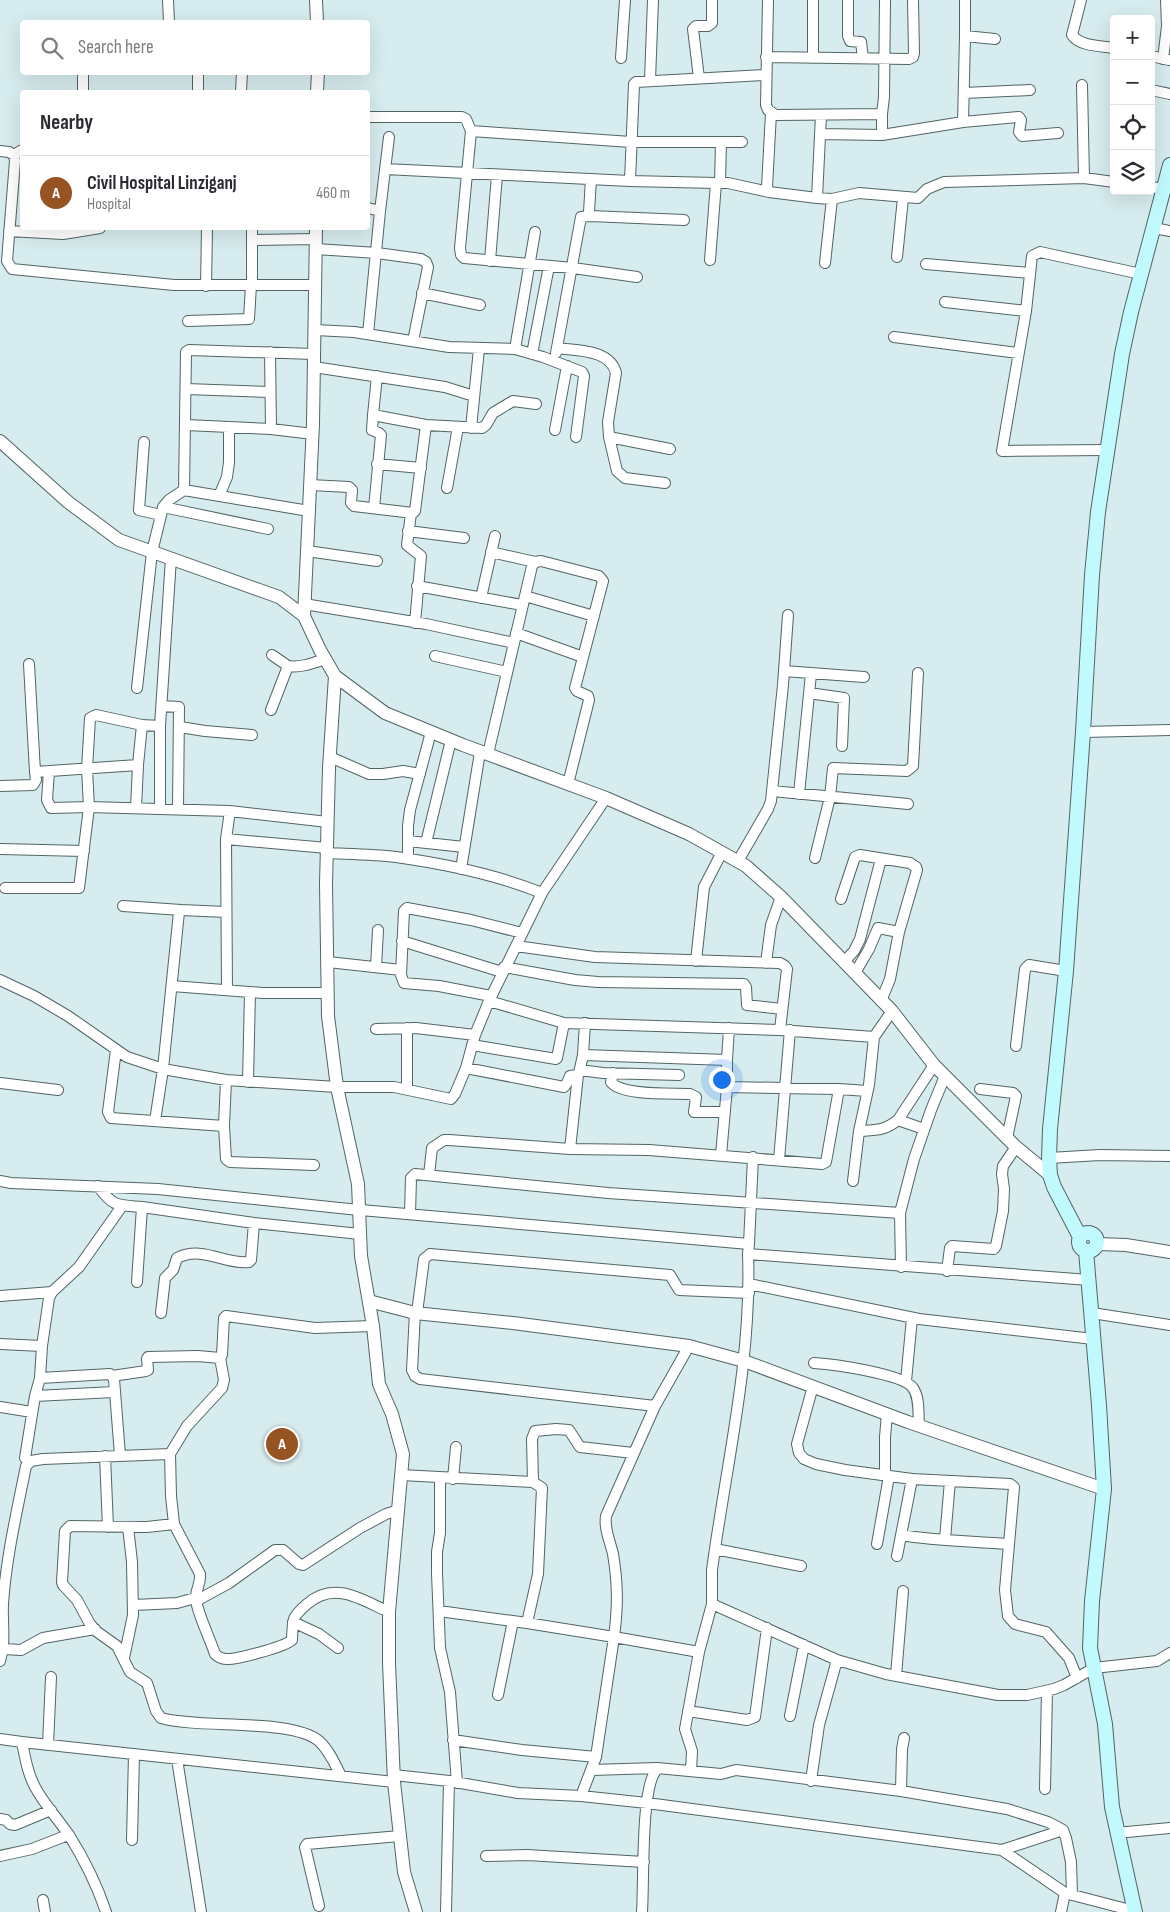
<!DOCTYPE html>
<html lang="en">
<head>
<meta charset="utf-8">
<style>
  :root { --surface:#fff; --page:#f2f2f3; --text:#2b2b33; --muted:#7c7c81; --line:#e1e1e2; --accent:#975423 }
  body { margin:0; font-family:"Sofia Sans Condensed",sans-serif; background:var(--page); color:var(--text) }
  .controls { position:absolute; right:15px; top:15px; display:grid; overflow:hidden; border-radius:5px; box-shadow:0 5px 20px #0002 }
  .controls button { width:45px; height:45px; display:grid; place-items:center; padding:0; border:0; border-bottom:1px solid var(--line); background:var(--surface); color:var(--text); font:25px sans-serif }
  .you { position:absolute; left:721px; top:1079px; width:18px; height:18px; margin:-12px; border:4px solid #fff; border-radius:50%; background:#1a73e8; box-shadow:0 0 0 8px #1a73e833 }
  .badge { display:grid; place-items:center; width:32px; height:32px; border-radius:50%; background:var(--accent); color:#fff; font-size:16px; font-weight:700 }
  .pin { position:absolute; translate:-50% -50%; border:2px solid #fff; box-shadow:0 1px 5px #0006 }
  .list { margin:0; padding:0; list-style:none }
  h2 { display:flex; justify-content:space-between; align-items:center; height:65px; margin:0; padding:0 20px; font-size:21px }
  h2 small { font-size:16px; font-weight:400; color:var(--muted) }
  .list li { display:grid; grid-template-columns:32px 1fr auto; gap:15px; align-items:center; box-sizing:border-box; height:75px; padding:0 20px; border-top:1px solid var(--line) }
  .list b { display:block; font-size:19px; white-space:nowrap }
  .list p { margin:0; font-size:16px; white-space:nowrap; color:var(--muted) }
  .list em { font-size:16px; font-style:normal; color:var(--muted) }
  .icon { flex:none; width:28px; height:28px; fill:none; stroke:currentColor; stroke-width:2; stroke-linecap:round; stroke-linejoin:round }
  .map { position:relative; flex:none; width:1170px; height:1912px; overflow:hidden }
  .search { position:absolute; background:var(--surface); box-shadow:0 5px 20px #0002; left:20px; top:20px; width:350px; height:55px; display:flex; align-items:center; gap:12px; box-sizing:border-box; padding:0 18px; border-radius:5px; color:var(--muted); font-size:19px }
  .panel { position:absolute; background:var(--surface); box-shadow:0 5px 20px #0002; left:20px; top:90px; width:350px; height:140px; border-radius:5px }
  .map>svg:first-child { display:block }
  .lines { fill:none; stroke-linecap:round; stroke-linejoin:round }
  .minor-casing { stroke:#526466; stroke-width:12 }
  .tertiary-casing { stroke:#526466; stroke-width:14 }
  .secondary-casing { stroke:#526466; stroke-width:16 }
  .minor { stroke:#fff; stroke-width:10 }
  .tertiary { stroke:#fff; stroke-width:12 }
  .secondary { stroke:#c1fafe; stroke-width:14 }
</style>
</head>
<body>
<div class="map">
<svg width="1170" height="1912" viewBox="0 0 1170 1912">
  <rect width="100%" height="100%" fill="#d7ecee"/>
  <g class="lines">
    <defs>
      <path id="minor" d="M168 0 169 22
        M768 0 766 105 768 110 776 115 882 114V135
        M813 0V58
        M848 0V36L850 41 861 42 863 58
        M965 0V36L995 39
        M1081 0 1072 35C1079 46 1101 46 1114 48
        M1151 56 1169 60
        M766 57 909 59 913 57 914 53 913 0
        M621 58 625 0
        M1163 59 1167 26 1166 0
        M83 74V92
        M699 78 693 29 696 26H708L712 23V0
        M650 80 653 0
        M1082 85 1084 178
        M1151 90 1170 94
        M198 92V72
        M241 92 242 72
        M964 93 1030 90
        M882 114 884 97 885 0
        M368 117H462L466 119 471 131 460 248 461 255 464 258 573 268 637 277
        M963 122 965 36
        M471 131 631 142H742
        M820 134 882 135 963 122 1019 117 1021 120 1019 132 1022 136 1058 133
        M0 151 9 152 14 155 15 161 7 261 12 269 174 285H315
        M14 155 22 150
        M385 169 630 181 716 183H728L769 192 817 198 832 199 859 193 918 198 927 189 944 182 1084 178 1114 182
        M591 179 589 212 590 216 684 220
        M630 181 634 84 636 82 765 75
        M720 183 721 142
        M1151 187 1164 189
        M769 192 767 187 771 113
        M817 198 821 115
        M368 208 380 211 368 334
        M380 211 389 137
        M252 228V285
        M1154 228 1170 231
        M9 231 63 234 100 228
        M252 240 316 239
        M316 249 377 253 421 259 426 262 428 267 413 341
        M897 257 903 198
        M710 260 716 183
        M490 261 497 175
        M825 263 832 199
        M926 264 1030 273
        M206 286 207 228
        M422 293 480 305
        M945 302 1026 311
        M188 321 249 319 251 285
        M315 330 354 332 449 347 515 349 543 357 582 372 584 376 576 437
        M894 337 1018 353
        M557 348C577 351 610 349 616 373L608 422 609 437 617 471 625 478 665 483
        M515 349 535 232
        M270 352 271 429
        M556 353 581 217 590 216
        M532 354 549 266
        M314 367 445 387 474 396
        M377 376 373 415 426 425 482 428 486 425 493 413 513 401 536 404
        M186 389 270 392
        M373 415 372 430 379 433 381 435 374 508
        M186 425 271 429 313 434
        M471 428 479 349
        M555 430 567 366
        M609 437 670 449
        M144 442 139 510 161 515
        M1108 450 1002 451 1026 311 1032 256 1040 252 1141 274
        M377 464 421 468
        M310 485 349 487 352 490 351 503 354 506 413 513 415 511 426 425
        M447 488 458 427
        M184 490 309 511
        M219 496 227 477 229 462V427
        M163 507 268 529
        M411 513 407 545 421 556 415 623
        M408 531 464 538
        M307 551 377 561
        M491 552 535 562
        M417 586 522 605
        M525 596 594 616
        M481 598 495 536
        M304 604 426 624 514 643
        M516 633 583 657
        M272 655 288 666
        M435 656 507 672
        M29 664 35 772
        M784 671 864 677
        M137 688 152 552 163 507 169 500 184 490 186 352 189 350 314 354
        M809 693 844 698 842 746
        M162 706 179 707 178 809
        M271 710 288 666C301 668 313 663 325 659
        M180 727 205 731 252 735
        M1083 732 1170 730
        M488 754 525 596 532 566 535 562 541 561 599 576 603 581 575 688 577 691 588 696 589 700 568 784
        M330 757 369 774H383L403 771 420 774
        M49 771 47 800 51 808 89 807 230 811 328 822
        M0 786 33 785 36 780 35 772 138 765 142 725 160 726
        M772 791 908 804
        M799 794 811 674
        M136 808 138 765
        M160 809V726L171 558
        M226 839 327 848
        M408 841 464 847
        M426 843 451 740
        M0 849 84 851
        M327 853C350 854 374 854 396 857 446 864 495 874 542 893
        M815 858 830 797 833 768 907 771 913 766 918 673
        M408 859V826L410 810 431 732
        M738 861 768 809 771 801 783 685 788 615
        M461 869 480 752
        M5 888H79L89 807 87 769 90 718 96 715 142 725
        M841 899 855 857 860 855 910 863 916 867 917 870 899 932 890 979 881 1001
        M123 906 181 910
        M402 941 502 972
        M516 946 595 957 780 963 785 966 787 969 780 1030
        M696 961 704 887 722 852
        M328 962 401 970
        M844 962 854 951 860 939 881 859
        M766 963 771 925 781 897
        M376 967 378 930
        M504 967 575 980 598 982 744 984 746 987 747 1005 782 1009
        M855 973 869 949 878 928 899 932
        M0 980 34 996 68 1016 127 1057 163 1069 226 1080 337 1087H394L451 1099 455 1094 466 1068 475 1035 489 1001 542 893 606 798
        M172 986 263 993H328
        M227 990 226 839 230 811
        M491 996 439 986 404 983 401 975 404 911 407 908 471 920 522 933
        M489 1001 564 1023 780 1030 874 1037
        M407 1028V1089
        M376 1029 416 1028 475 1035
        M472 1045 556 1059 557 1058 564 1023
        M1016 1046 1025 969 1029 965 1066 971
        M116 1050 108 1112 111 1118 224 1126
        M583 1055 727 1060V1087L839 1089 867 1091
        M727 1060 729 1028
        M466 1068 564 1087 567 1083 570 1076 578 1075 579 1073 583 1055 585 1023
        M580 1070 603 1073 679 1075
        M613 1073 611 1082C621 1096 673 1093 690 1094L696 1097 694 1112H725
        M226 1080 224 1126 226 1159 230 1162 314 1165
        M248 1082 250 992
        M0 1083 58 1090
        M980 1089 1013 1093 1016 1096 1007 1138
        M898 1120 934 1065
        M155 1121 163 1069 179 912 181 910 226 912
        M859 1131C876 1130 884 1131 898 1120L924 1129
        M570 1149 578 1075
        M721 1155 727 1087
        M1049 1158 1100 1155 1170 1156
        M779 1160 790 1030
        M429 1175 432 1148 444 1140H449L570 1149 649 1150 822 1164 826 1162 839 1089
        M0 1181 11 1183 158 1189 349 1209 749 1244 748 1254 1089 1280
        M853 1181 859 1131 869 1085 874 1037 892 1011
        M98 1186C113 1207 117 1205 142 1207
        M410 1214 411 1178 415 1174 608 1193 900 1213
        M749 1244 753 1157
        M748 1254C752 1361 726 1465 712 1570V1604L837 1660 886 1674 998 1695H1027L1054 1689 1064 1685 1094 1668 1157 1661 1170 1653
        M901 1267 900 1213 914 1159 931 1110 945 1076
        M947 1271 950 1248 952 1246 994 1249 996 1246 1003 1211 1004 1189 1002 1174 1003 1166 1016 1147
        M137 1282 142 1207 254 1223 360 1234
        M749 1284 919 1319 1093 1339
        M0 1296 52 1292
        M161 1313 165 1278 173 1270 177 1258C203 1245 225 1265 249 1262L251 1260 254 1223
        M415 1313 412 1370 415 1376 420 1379 655 1406
        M417 1313 424 1259 430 1254 670 1275 679 1290 749 1293
        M1092 1313 1170 1325
        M0 1344 42 1346
        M689 1346 655 1406 606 1516C604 1529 610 1541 613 1554 618 1584 618 1607 614 1637L699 1652 712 1604
        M814 1363C832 1364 904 1374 913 1388 920 1398 918 1414 919 1426
        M112 1376 146 1371 148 1370 147 1359 148 1357 198 1356 220 1358 222 1355 224 1318 226 1316 315 1328 373 1326
        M40 1378 110 1374 114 1379 120 1455
        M906 1381 912 1318
        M813 1386 797 1444 799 1453 804 1459 816 1464 845 1470 912 1479 1010 1484 1014 1487 1005 1590 1008 1616 1015 1624 1046 1632 1069 1658 1077 1678
        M35 1396 114 1392
        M0 1407 32 1412
        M170 1454 187 1426 222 1388 224 1380 220 1358
        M105 1456 108 1527
        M25 1458 35 1396 40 1378 42 1346 49 1298 52 1292 79 1267 122 1206
        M401 1475 533 1482 542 1488 538 1574 527 1623
        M885 1475V1437L887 1414
        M440 1478V1533L437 1552V1573L440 1648 450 1692 457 1783
        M453 1479 456 1447
        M533 1482 532 1439 535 1431 556 1429 569 1430 580 1447 633 1453
        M174 1524 147 1527 70 1526 65 1531 62 1582 63 1585 77 1600 90 1624 96 1631 117 1646 130 1672 147 1683 156 1711 161 1718C199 1729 292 1718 319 1741 329 1750 335 1764 341 1776
        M901 1535C936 1541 972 1541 1008 1544
        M945 1539 950 1481
        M877 1544 889 1476
        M715 1549 801 1566
        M897 1556 912 1479
        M196 1601 229 1583 275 1550H283L299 1564 303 1565 360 1528 386 1514 399 1510
        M134 1605 177 1603 195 1598
        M439 1611 527 1623 614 1637 596 1757 581 1796
        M293 1622 319 1634 338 1648
        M4 1649 21 1650 43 1638 95 1629
        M124 1658 133 1615 132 1562 128 1527
        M0 1661C6 1642 2 1623 3 1604 6 1558 17 1511 26 1466L31 1461 43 1459 170 1454 171 1496 174 1524 200 1574C201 1583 196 1589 196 1597 195 1608 211 1641 215 1654 218 1657 221 1659 226 1659 236 1660 284 1647 292 1640 293 1619 291 1618 307 1604 335 1580 362 1600 389 1612
        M896 1676 903 1591
        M498 1695 513 1621
        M688 1711 747 1720 755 1717 767 1628
        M790 1716 804 1645
        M0 1739 22 1742 394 1782
        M453 1740 522 1750 596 1757
        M22 1742C25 1758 28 1774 35 1787 44 1804 58 1819 69 1835 84 1859 97 1885 106 1912
        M48 1745 51 1677
        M177 1759 201 1912
        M591 1770 657 1768 721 1774 736 1770 901 1791 1007 1809 1048 1822 1063 1830 1066 1838 1071 1862 1072 1895
        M691 1771 692 1751 685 1729 699 1652
        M394 1775 449 1781 518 1793 581 1796 647 1803 1002 1850 1065 1893 1134 1911
        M811 1781 819 1725 837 1660
        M1045 1789 1047 1691
        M901 1791 902 1749 904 1738
        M0 1819 6 1820 10 1824 15 1825 51 1810
        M1116 1833 1170 1828
        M132 1840 134 1754
        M1002 1850 1063 1830
        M0 1856 32 1849 68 1835
        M486 1856 527 1855 644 1862
        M43 1900 45 1912
        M319 1906 305 1847 307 1844 400 1836
        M446 1912 449 1781
        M642 1912C644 1882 641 1792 655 1772
        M1061 1912 1065 1893"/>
      <path id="tertiary" d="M316 0 317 22
        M317 92 318 72
        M0 441 68 502 119 540 279 597 304 616 320 650 335 676 385 713 463 745 606 798 689 834 746 866 781 897 892 1011 934 1065 1016 1147 1050 1175
        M304 616 313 424 316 228
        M335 676 329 768 326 884 328 1016 337 1087 358 1184 361 1256 373 1326 379 1384 392 1414 403 1454 389 1612V1663L394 1782 404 1872 416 1912
        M1098 1244 1126 1245 1170 1252
        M369 1301 415 1313 513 1323 689 1346 744 1361 908 1422 1104 1489"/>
      <path id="secondary" d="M1079 1242a9 9 0 1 1 18 0a9 9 0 1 1-18 0Z
        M1080 1237 1054 1187 1050 1175 1049 1158 1050 1129 1066 971 1083 732 1092 575 1098 512 1122 354 1131 312 1170 165
        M1086 1251 1099 1405 1104 1489 1092 1601 1090 1648 1105 1724 1112 1807 1135 1912"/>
    </defs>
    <use href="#minor" class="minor-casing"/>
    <use href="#tertiary" class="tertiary-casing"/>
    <use href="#secondary" class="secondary-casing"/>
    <use href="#minor" class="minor"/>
    <use href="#tertiary" class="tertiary"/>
    <use href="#secondary" class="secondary"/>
  </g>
</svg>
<div class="controls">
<button>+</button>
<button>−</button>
<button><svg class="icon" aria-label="locate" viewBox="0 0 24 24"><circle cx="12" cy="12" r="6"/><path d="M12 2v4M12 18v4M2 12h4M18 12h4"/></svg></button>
<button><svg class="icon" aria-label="layers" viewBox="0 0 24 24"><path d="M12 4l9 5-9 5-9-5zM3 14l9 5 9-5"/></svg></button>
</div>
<div class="you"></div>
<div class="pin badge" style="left:282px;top:1444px">A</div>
<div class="search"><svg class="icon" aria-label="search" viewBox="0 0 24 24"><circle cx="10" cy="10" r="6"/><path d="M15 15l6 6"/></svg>Search here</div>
<section class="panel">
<h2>Nearby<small></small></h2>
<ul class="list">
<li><span class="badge">A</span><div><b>Civil Hospital Linziganj</b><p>Hospital</p></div><em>460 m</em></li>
</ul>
</section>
</div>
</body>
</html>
